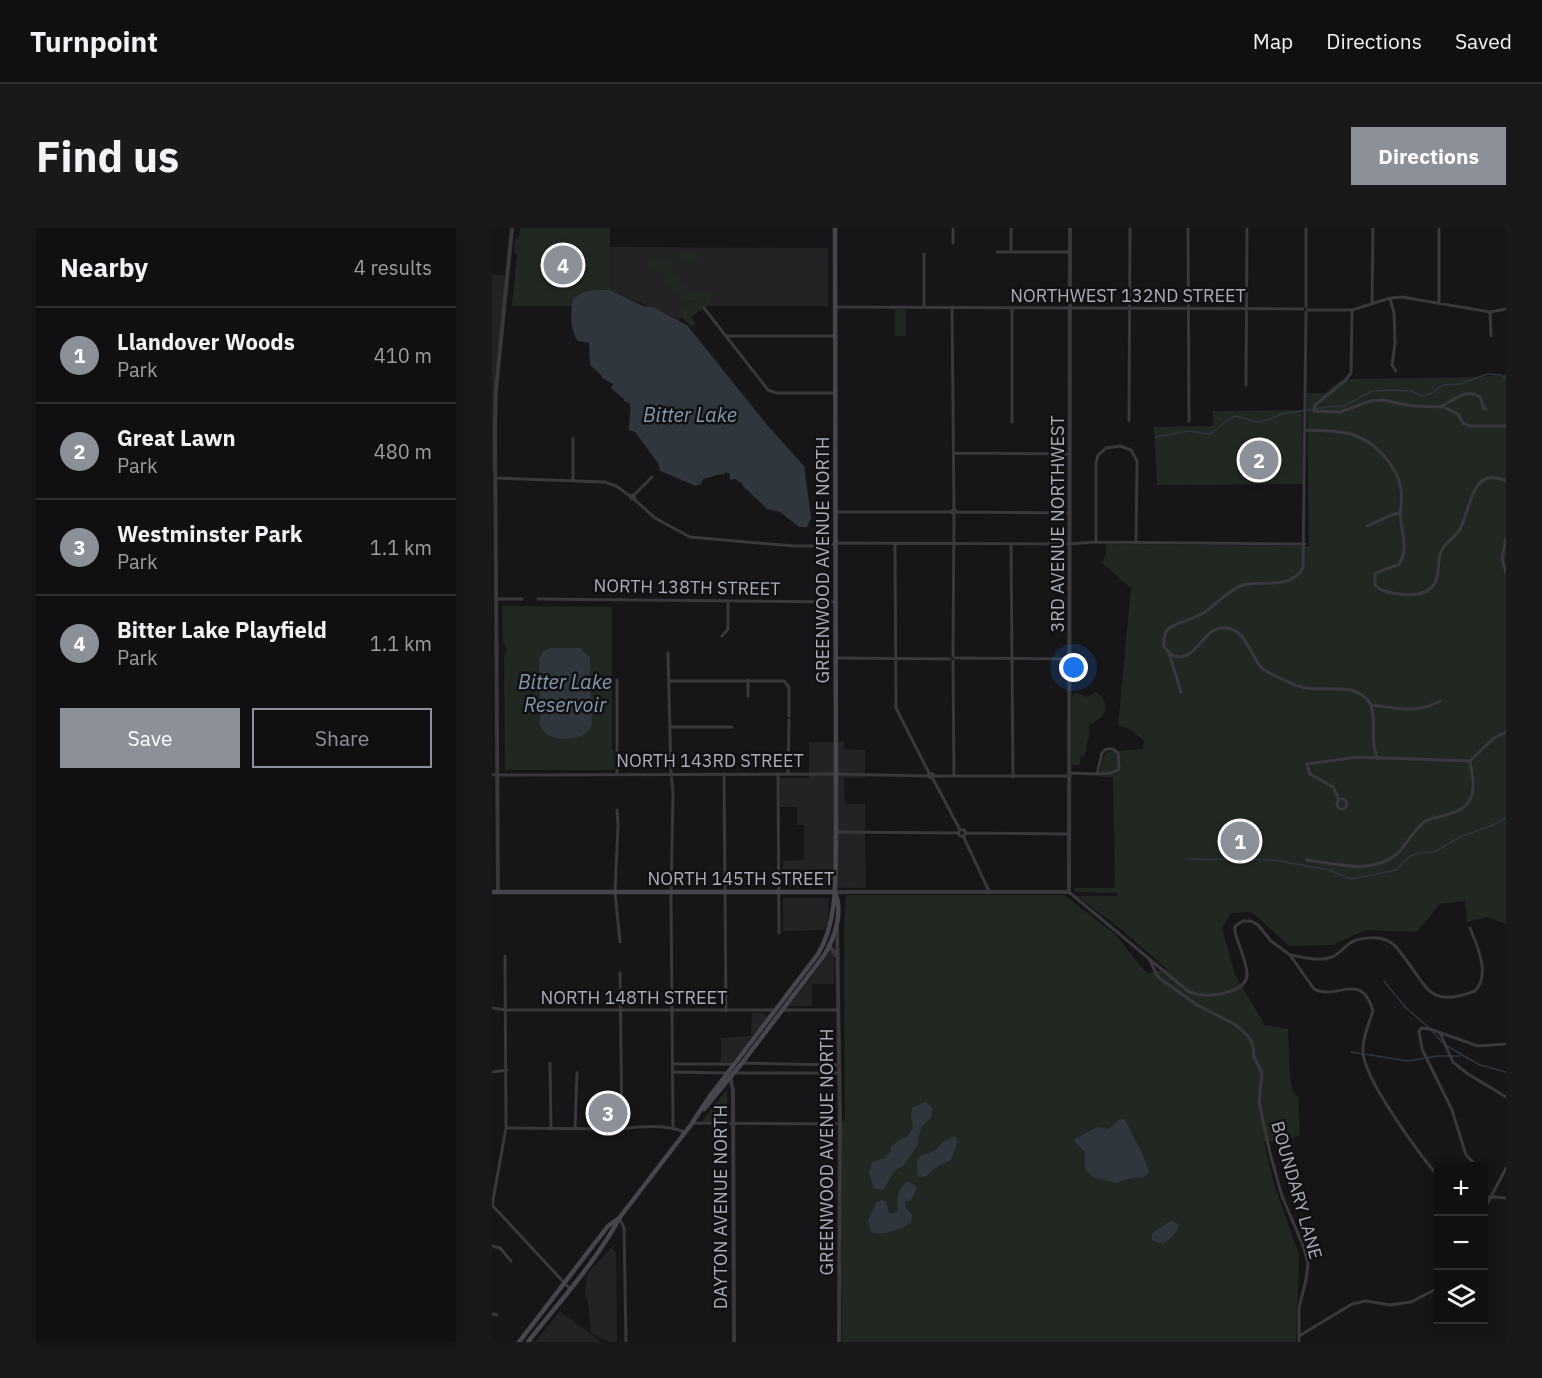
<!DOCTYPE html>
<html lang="en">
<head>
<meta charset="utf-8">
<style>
  :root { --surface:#101012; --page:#19191b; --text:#f1f3f6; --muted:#9c9d9f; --line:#303032; --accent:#8c9099 }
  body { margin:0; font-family:"IBM Plex Sans",sans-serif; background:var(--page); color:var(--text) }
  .controls { position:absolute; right:18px; bottom:18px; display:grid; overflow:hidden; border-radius:0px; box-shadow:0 3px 9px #0003 }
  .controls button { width:54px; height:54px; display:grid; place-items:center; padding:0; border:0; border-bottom:2px solid var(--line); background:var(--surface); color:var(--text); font:30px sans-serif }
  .you { position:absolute; left:582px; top:440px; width:21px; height:21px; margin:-15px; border:4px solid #fff; border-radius:50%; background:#1a73e8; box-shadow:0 0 0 9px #1a73e833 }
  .badge { display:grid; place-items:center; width:39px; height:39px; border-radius:50%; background:var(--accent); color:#fff; font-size:20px; font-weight:700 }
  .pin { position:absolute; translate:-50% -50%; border:3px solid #fff; box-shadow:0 2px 6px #0006 }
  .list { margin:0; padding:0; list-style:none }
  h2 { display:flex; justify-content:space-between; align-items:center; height:78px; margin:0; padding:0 24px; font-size:26px }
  h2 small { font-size:20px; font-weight:400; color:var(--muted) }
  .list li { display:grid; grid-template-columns:39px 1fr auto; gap:18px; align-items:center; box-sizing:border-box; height:96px; padding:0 24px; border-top:2px solid var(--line) }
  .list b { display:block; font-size:22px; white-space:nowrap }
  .list p { margin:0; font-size:20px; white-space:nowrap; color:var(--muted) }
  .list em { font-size:20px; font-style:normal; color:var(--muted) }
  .actions { display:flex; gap:12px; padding:18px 24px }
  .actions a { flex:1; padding:14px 0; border:2px solid var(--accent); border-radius:0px; text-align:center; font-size:21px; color:var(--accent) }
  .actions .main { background:var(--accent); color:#fff }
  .icon { flex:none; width:33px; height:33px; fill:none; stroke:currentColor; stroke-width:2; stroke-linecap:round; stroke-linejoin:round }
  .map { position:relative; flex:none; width:1014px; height:1114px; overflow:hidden; border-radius:0px }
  header { display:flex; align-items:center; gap:36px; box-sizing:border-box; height:84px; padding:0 30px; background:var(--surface); border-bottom:2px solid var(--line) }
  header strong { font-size:28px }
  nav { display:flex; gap:33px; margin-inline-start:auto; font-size:21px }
  .intro { display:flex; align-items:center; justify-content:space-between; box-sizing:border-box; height:144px; padding:0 36px }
  h1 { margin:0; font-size:42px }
  .button { padding:15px 27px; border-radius:0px; background:var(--accent); color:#fff; font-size:21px; font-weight:700 }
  main { display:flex; gap:36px; padding:0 36px }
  aside { flex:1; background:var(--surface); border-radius:0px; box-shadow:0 3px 9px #0003 }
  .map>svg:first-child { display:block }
  .built { fill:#232225 }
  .green { fill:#212822; fill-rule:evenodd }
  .water { fill:#2f363d }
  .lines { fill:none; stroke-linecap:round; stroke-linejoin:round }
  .stream { stroke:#2f363d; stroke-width:1.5 }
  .minor { stroke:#38383d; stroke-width:3 }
  .tertiary { stroke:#38383d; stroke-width:4 }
  .secondary { stroke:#46474d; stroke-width:4.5 }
  .minor-bridge { stroke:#38383d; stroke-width:3 }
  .labels { text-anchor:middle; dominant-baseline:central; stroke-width:5; stroke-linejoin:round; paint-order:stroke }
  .street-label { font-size:18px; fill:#a9adb7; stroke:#111113 }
  .water-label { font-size:20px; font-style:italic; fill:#8298b0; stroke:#111113 }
</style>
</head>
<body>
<header>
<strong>Turnpoint</strong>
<nav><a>Map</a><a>Directions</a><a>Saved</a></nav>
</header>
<div class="intro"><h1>Find us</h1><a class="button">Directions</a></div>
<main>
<aside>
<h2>Nearby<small>4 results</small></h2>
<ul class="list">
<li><span class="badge">1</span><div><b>Llandover Woods</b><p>Park</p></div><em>410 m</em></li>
<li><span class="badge">2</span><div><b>Great Lawn</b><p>Park</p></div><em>480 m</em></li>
<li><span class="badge">3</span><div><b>Westminster Park</b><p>Park</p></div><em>1.1 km</em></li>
<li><span class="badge">4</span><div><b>Bitter Lake Playfield</b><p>Park</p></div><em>1.1 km</em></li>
</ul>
<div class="actions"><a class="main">Save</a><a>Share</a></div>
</aside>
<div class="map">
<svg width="1014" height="1114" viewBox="0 0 1014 1114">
  <rect width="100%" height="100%" fill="#161618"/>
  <path class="built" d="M118 19 336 20V78H216L187 91 118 62Z
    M0 46 15 48 4 162 3 234 0 246Z
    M317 514H352V521L373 522V550H352L353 576H373L374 660 292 659 291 633 312 632V597H305V579H288V550H317Z
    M291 670H337L336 693 332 702 291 703Z
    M339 723 342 724V756H320V778H297Z
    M260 785H271L275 789 240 834H229V810L259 808Z
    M119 1020 124 1025 125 1114H118L100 1106 99 1103 96 1074 93 1066 95 1046Z
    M68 1083 109 1114H43Z"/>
  <path class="green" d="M28 0H118V62H107L80 74V78H20L25 28 22 23 23 12 27 9Z
    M199 23 207 26 209 33 197 36 185 30 188 26Z
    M163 29 177 30C182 53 196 63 219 65L218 77 200 88 203 96 200 99 191 91 190 79 204 72 190 73 188 66 175 58 168 43 160 42 158 32Z
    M403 81 414 82V108H403Z
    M1014 146V696L995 689 975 694 973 673 948 676 925 704 874 702 840 717 797 718 760 684 739 685 730 700 743 747 773 797 796 801 798 849 800 862 806 869 808 907 796 912 772 914 782 956 807 1027 804 1114H350V893L353 892 352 697 354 667H572L624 707 650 740 656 745 675 741 625 698 585 668H625V665L583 664V660H623L621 549H608C608 541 610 530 615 524L651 521 652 513 638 501 626 497 639 360 610 335 614 326V316L817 318 815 165H833L850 151 990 149Z
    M810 182 811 256 665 257 662 199 721 198V183Z
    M10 378 120 379V522L122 523V542H13L12 429 15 420 11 415ZM59 420H88L98 429 100 497 98 502 49 503 48 498 47 432Z
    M603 464C612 467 617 480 610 488 607 492 601 494 597 497V507L592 529 589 528 587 537H580V468L584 465 596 469Z
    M233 864H235V894L210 893Z
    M127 871 128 898H106L105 872Z"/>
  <path class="water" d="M101 62H118L151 78 161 79 195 97 276 198 312 238 319 290 315 299H307L288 284 275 281 250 257V254L249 255 243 251 238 252V246L233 244V246C223 246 219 250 211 251L209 256 204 258 168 243 166 235 143 204 137 202C137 193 139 185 138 176L132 173V171L119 160 121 156 110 150 109 147 98 137 97 115 86 113C78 103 78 84 81 71L90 65Z
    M59 420H88L98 429 100 497C94 515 54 516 48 498L47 432 51 423Z
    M434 874 440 880 439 890 429 899 425 918 411 938 402 943 392 961 389 962 382 960 377 945 380 934 392 930 399 923V919L407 912 416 908 421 900 419 889 420 880Z
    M628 891 633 892 651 927 657 944 652 949 640 950 624 955 601 949 593 942V924L583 914V911L605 899 616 901Z
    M463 908 466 913 459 932 448 937 434 948 426 949 425 933 427 929C436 924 445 925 450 914Z
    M417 953 425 960 420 971 413 974 414 980 420 987 419 995C409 1001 389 1009 379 1004L376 992 385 974 391 972 394 974 397 985H403L406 982C405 969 405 961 417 953Z
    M680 993 686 996V1000L681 1008 671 1016 660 1012V1006L676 994Z"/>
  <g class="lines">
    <path class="stream" d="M664 209 697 203 718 206 735 192 744 188 764 194 773 193 790 186 835 179 852 178 880 163 901 162 919 163 931 168 940 165 951 157 968 156 995 146 1008 147 1014 150
      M696 631 782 632 837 642 859 651 904 642 917 629 926 625 942 624 970 608 999 598 1014 590
      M892 753 914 780 934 797 951 815
      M955 818 988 837 1014 844
      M859 824 916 833 946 828H968"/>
    <path class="minor" d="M461 0V15
      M696 0 697 193
      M947 0V75
      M505 24H578
      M519 24V0
      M432 26V78
      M898 70 902 85 903 115 900 137 904 143
      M880 75 881 0
      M343 79 811 81
      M460 79 462 281
      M814 79V0
      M212 80 276 162 285 165H343
      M520 80V194
      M816 82H860L898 70 910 69 998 84 1014 81
      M860 82 859 145 853 153 823 177 822 183 848 184 879 173 891 172 920 178 951 179 966 186 971 195 977 198H1014
      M998 84 999 108
      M235 108H343
      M754 157 755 0
      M949 178C962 173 974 159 988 169L992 181H994
      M637 193 638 0
      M813 202C847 204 867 200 892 228 900 237 907 248 909 261 911 271 907 282 909 293 911 307 916 326 906 337L888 343 883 346V357C890 364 898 365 908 366 926 368 944 366 946 344 947 337 946 329 950 322 954 313 964 309 968 301 979 281 979 237 1014 253
      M81 210V253
      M462 225 578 226
      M4 250 113 254 124 258 138 268 141 267 143 270 139 271 138 268
      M142 267 160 249
      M142 271 163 290 198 309 302 318H337L343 315 574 316 604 314 813 316
      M343 284H459L462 281 464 283 462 286 459 284
      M464 284 578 285
      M875 298 902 286 908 285
      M1014 310 1010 331 1014 345
      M604 314V235L606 227 614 220 628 218 639 222 645 233 644 315
      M403 316 404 480 437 545
      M519 316 521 549
      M5 371H30
      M46 371 343 374
      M230 408 236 401V373
      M176 425 179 546 181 564 179 669 181 899
      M678 426C705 440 709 396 735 400 755 403 758 428 770 440 778 447 793 452 803 457 828 468 863 449 879 477 905 480 925 486 948 473
      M461 428 462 286
      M343 430 458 431
      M463 430 578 431
      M461 433 462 548
      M125 452V546
      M178 453H292L297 459V488
      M689 464 677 425 672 418V410L675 402C686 393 701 392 713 384 726 375 736 362 751 357 773 352 798 362 811 340L814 84
      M256 468V452
      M879 477C885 494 877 515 886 531
      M179 499H240
      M614 521H621L626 525 627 541 619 545 605 546 610 525Z
      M578 545 605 546
      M232 546 234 783
      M286 546 287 705
      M296 546 297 492
      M0 547 343 546 436 548 437 545 441 546 439 550 436 548
      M441 548H578
      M440 549 468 602
      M845 576a5 5 0 1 1 10 0a5 5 0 1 1-10 0Z
      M847 572 841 559 818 546 815 536 865 529 978 533 1002 510 1014 504
      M125 582 126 597 123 664 128 714
      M466.5 605a3.5 3.5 0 1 1 7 0a3.5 3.5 0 1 1-7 0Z
      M344 604 466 605
      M473 605 576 606
      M471 608 497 663
      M815 632C844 636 880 647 905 626 915 616 921 603 932 594 939 590 947 589 954 587 986 579 983 560 978 533
      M577 664 697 764C702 765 707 767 711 767 724 768 756 763 755 746 755 734 746 716 743 704V698L751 693H759L766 697 779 713 798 727 822 761C845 773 869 742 881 783 877 796 870 810 871 824 872 851 927 926 946 948
      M798 727C811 729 827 734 840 729 848 726 854 716 862 713 871 709 886 709 894 712 902 715 906 721 911 728 936 759 936 781 983 763 999 747 985 717 978 700
      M657 731 666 749 705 777 744 797 757 809 761 817 762 829 770 845 767 874 778 925 790 968 812 1020 816 1036 814 1052 807 1080V1114
      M128 745 130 901
      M0 780 14 782H283
      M292 782H347
      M948 805 961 834 976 846 1014 869
      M58 835 59 901
      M250 835 347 837
      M181 836H241
      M0 844 15 842
      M181 844 235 845
      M242 845H347
      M200 895 348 896
      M15 900 130 901C150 898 173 896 192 904
      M83 901 85 845
      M985 938 974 927 960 882 930 821 927 803 930 800 938 801 986 818 1014 816
      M992 947 994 955 993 969
      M1003 969 1014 970
      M0 977 78 1061
      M0 978 14 900 13 728
      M993 980 1014 940
      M128 991 132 1000 134 1114
      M992 1000 993 981
      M0 1018 8 1020 19 1033
      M0 1086 5 1087
      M807 1108 860 1076 874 1073 898 1077 919 1074 946 1060"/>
    <path class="tertiary" d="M6 664 3 198 4 162 20 0
      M343 664H577L578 0
      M345 699 348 896 347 1114
      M337 717 346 730
      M238 848 241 862 242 1114"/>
    <path class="secondary" d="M0 664H343
      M212 881 250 835 333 726C343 708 351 684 343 664
      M200 895 218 868 326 726C347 692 343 644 344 604L343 0
      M27 1114 116 998 126 991
      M36 1114C67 1074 104 1034 128 989L201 894"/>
    <path class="minor-bridge" d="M996 969H1003"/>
  </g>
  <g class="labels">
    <g class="street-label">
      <text x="636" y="67">NORTHWEST 132ND STREET</text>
      <text transform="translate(565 296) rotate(-90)">3RD AVENUE NORTHWEST</text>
      <text transform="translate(330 332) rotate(-90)">GREENWOOD AVENUE NORTH</text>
      <text transform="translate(195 359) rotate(1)">NORTH 138TH STREET</text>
      <text x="218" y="532">NORTH 143RD STREET</text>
      <text x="249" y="650">NORTH 145TH STREET</text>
      <text x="142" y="769">NORTH 148TH STREET</text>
      <text transform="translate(334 924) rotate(-90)">GREENWOOD AVENUE NORTH</text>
      <text transform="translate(805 962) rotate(74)">BOUNDARY LANE</text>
      <text transform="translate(228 979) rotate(-90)">DAYTON AVENUE NORTH</text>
    </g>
    <g class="water-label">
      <text x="198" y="186">Bitter Lake</text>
      <text x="73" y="453">Bitter Lake<tspan x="73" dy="23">Reservoir</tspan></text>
    </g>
  </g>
</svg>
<div class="controls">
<button>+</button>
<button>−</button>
<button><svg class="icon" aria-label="layers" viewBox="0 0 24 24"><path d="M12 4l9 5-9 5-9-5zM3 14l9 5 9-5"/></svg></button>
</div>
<div class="you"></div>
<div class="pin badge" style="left:748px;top:613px">1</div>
<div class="pin badge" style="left:767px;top:232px">2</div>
<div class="pin badge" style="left:116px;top:885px">3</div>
<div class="pin badge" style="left:71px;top:37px">4</div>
</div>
</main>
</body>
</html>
